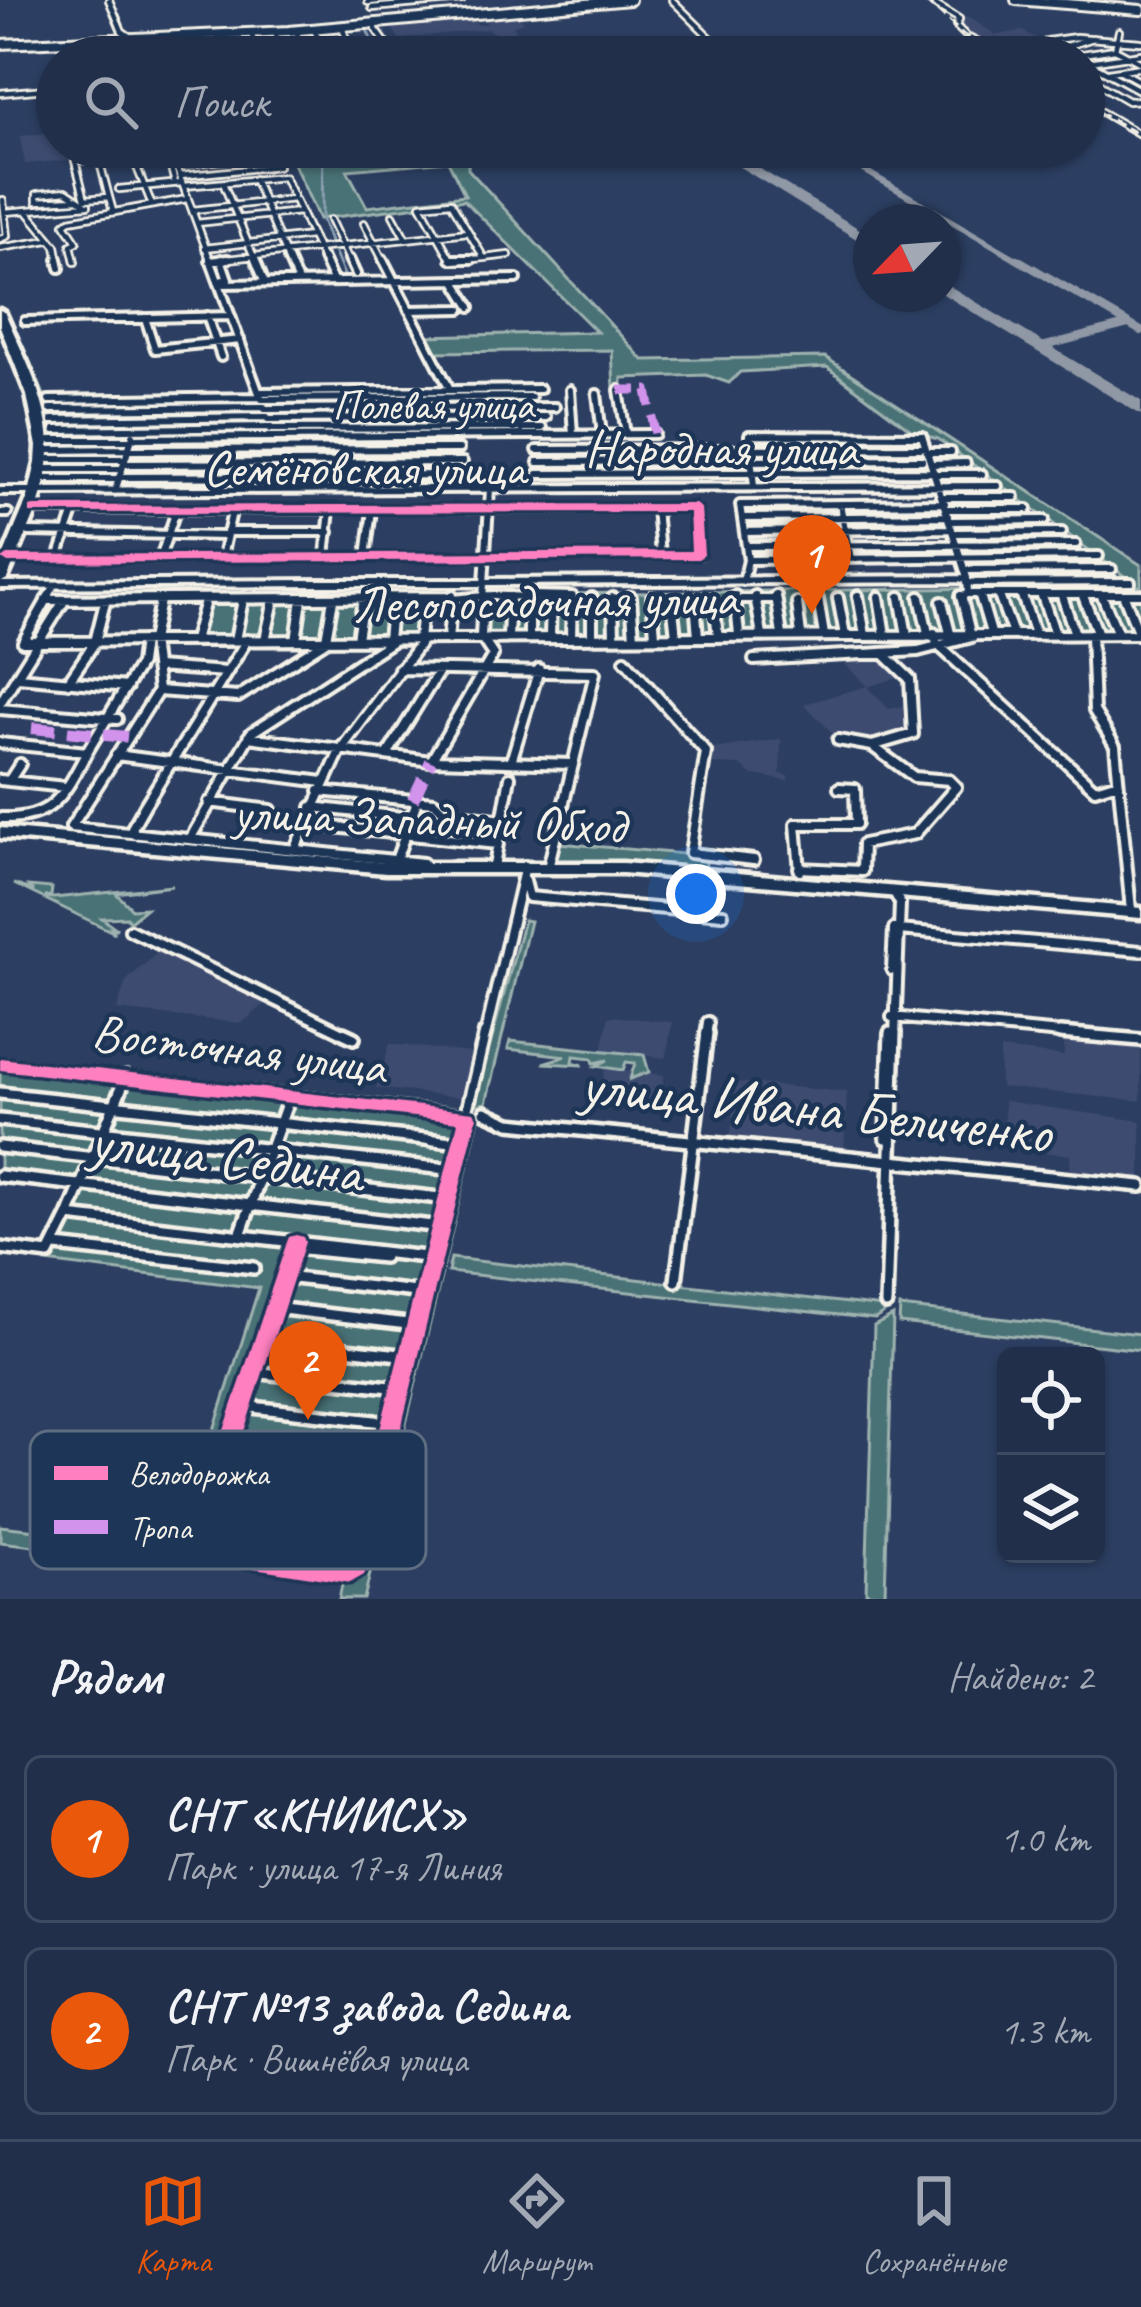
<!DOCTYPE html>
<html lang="ru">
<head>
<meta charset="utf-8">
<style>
  :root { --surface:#212f4a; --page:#2d3b54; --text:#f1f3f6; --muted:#a2a9b5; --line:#3e4a62; --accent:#ea580c }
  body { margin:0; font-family:Caveat,sans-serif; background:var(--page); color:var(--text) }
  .controls { position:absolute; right:36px; bottom:36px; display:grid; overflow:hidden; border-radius:18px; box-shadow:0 3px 9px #0004 }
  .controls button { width:108px; height:108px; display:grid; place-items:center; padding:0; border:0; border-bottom:3px solid var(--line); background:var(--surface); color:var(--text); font:60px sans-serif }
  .compass { position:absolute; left:853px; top:204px; width:108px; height:108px; border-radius:50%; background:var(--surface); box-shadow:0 3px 9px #0004; rotate:245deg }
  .you { position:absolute; left:696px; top:894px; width:42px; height:42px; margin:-30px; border:9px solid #fff; border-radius:50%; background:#1a73e8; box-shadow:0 0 0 18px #1a73e833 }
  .badge { display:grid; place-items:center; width:78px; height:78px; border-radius:50%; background:var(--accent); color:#fff; font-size:39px; font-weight:700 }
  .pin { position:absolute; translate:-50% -99px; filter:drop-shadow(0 3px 6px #0008) }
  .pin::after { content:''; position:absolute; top:63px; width:42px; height:36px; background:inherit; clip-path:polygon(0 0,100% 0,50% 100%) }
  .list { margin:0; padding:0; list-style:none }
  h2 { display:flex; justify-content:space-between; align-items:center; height:156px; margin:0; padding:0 48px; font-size:51px }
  h2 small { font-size:39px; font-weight:400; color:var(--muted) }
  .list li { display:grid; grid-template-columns:78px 1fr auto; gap:36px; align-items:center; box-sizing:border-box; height:168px; margin:0 24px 24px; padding:0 24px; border:3px solid var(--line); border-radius:18px }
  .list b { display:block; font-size:45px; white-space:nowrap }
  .list p { margin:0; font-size:39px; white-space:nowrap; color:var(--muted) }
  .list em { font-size:39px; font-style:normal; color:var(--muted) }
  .icon { flex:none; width:66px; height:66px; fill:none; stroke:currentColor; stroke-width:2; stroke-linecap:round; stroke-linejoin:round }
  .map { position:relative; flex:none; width:1141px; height:1599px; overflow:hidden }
  .search { position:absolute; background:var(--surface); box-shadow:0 3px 9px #0004; left:36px; right:36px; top:36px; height:132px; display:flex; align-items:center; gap:30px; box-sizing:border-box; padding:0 42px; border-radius:66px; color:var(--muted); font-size:45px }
  .sheet { height:540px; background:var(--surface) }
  nav { display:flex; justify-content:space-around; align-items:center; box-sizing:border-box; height:168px; border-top:3px solid var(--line); background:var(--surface); font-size:33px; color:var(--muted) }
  nav a { display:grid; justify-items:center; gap:6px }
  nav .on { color:var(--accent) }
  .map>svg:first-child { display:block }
  .built { fill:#3d4b6f }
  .green { fill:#497276; stroke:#9eb2af; stroke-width:3; fill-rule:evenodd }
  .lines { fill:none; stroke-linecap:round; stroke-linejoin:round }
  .stream { stroke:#8a9fb0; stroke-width:3 }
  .taxiway-far1 { stroke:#9098a5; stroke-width:6 }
  .taxiway { stroke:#9098a5; stroke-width:8 }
  .runway { fill:#9098a5; fill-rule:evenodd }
  .minor-far3-casing { stroke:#f4f1e8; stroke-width:10 }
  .minor-far2-casing { stroke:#f4f1e8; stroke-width:14 }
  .minor-far1-casing { stroke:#f4f1e8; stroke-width:16 }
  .minor-casing { stroke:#f4f1e8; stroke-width:18 }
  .major-casing { stroke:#f4f1e8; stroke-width:14 }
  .highway-casing { stroke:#f4f1e8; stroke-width:9 }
  .minor-far3 { stroke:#1d3557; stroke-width:4.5 }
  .minor-far2 { stroke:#1d3557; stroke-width:6 }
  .minor-far1 { stroke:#1d3557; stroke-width:8 }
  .minor { stroke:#1d3557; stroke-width:9 }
  .major { stroke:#1d3557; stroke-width:8 }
  .highway { fill:#1d3557; fill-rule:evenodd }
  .rail { stroke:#f4f1e8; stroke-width:3; stroke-dasharray:10 6; stroke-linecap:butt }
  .quiet-far1 { stroke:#d193ec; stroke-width:9; stroke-dasharray:18 9; stroke-linecap:butt }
  .quiet { stroke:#d193ec; stroke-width:12; stroke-dasharray:24 12; stroke-linecap:butt }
  .cycleway-casing { stroke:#1d3557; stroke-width:7 }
  .cycleway { fill:#ff80c0; fill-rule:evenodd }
  .labels { text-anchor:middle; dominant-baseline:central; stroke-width:9; stroke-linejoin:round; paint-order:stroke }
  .far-street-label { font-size:42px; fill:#f4f1e8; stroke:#1d3557 }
  .street-label { font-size:51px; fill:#f4f1e8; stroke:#1d3557 }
  .near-street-label { font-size:60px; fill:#f4f1e8; stroke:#1d3557 }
  .key { fill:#1d3557; stroke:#5e6d82; stroke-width:3 }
  .key-label { font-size:33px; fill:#f4f1e8 }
</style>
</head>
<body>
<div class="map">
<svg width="1141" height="1599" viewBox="0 0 1141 1599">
  <rect width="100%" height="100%" fill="#2c3f62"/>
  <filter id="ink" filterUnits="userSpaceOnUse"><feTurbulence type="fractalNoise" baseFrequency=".00833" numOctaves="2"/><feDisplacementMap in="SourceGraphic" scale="24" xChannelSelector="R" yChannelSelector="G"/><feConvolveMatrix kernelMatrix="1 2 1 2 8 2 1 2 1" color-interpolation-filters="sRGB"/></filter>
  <g filter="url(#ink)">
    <path class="built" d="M518 14 524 22 513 25 518 35 501 37 487 29 399 39 391 26 469 17 478 25 487 24 482 18Z
      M959 18H970L996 35 1022 31 1075 57H1032L1014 48 1011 53 1025 57H1005L969 37 958 27Z
      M57 132V147H156L159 156 128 164 124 155 25 164 20 136Z
      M882 655 904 676 867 687 889 709 909 704 910 734 873 744 837 738 804 704 867 686 838 657Z
      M781 739 780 774 788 776V781L750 774 741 765 710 764 713 749Z
      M159 951 266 1003 242 1023 117 1010 126 981Z
      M609 1016 672 1022 666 1058 602 1051Z
      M1064 1037 1141 1044V1101L1000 1087V1049L1064 1056Z
      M390 1044 479 1054 467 1098 376 1088Z
      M605 1069 664 1075 658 1111 598 1105Z
      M736 1082 847 1092 844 1152 730 1141Z
      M1004 1101 1141 1121V1182L1071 1175 1070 1155 1005 1148Z"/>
    <path class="green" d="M639 36 681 39 700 54 597 57 588 41Z
      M306 147H351L352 152 469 147 468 169 643 360 825 357 1141 565V632L480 636 484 595 1138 586 938 439 915 433 827 367 740 372 729 383 706 375 622 378V388H614L612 350 429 352 420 336 597 332 464 200 319 219 289 153 307 151ZM448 161 465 195 367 207 347 170Z
      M29 359 44 395 397 391 393 435H131L115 491H34L48 435 23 360Z
      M424 597 422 638 196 639 207 600Z
      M558 843 707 856 705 871 559 862 552 860Z
      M14 884 34 891 29 886 52 888 51 896 45 897 54 898 172 886 116 893 132 909 146 908 129 922 127 917 102 918 117 929 111 928 115 933Z
      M524 920 530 921 486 1103 478 1105 475 1101Z
      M510 1041 644 1055 649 1072 630 1079 635 1063 626 1062 623 1070 596 1066 608 1060 594 1063 592 1058 574 1056 573 1062 583 1065 543 1063 566 1056 508 1049Z
      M0 1058 481 1110 364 1599H339L344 1575 175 1553 259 1288 46 1262 77 1185 0 1176Z
      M451 1258 884 1307V1313L875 1319 448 1272Z
      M900 1307 1141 1334V1350L899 1323Z
      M893 1316 885 1595 866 1593 874 1326Z
      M0 1526 164 1544 161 1561 0 1542Z"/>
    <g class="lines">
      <path class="stream" d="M367 30 379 57
        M323 147 322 220 331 245
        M333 249 344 275"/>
      <path class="taxiway-far1" d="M824 147 1022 262
        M735 160 796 147"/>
      <path class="taxiway" d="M1017 259 1141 331
        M1041 347 1129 324"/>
      <path class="runway" d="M707 147H724L871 236V248Z
        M943 282 1141 401V415L943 294Z"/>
      <defs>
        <path id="minor-far3" d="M109 0 122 31 132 38
          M672 0 730 57
          M927 0 959 19 956 26 965 35
          M368 2 387 0
          M372 8 462 0
          M372 24 396 57
          M342 26 352 57
          M313 29 331 57
          M295 30 309 57
          M1119 31 1115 49 1141 63
          M274 32 288 57
          M250 33 263 57
          M969 38 1006 57
          M1047 41 1076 37 1141 42
          M100 43 139 41
          M131 43 135 57
          M1061 48 1093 38
          M364 49 365 57
          M220 50 300 42
          M1075 55 1115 49
          M1084 60 1141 91
          M1089 62 1141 54
          M1121 71 1141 82
          M1108 72 1141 67
          M1085 76 1128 101 1141 100
          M0 93 57 88
          M1084 102 1141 135
          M169 147 211 262
          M168 157 175 183
          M99 159 109 197 85 199 75 161Z
          M136 165 152 205
          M176 165 276 154 272 147
          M180 176 278 166
          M254 179 289 262
          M223 183 256 262
          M184 186 284 177 324 262
          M119 189 182 183
          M37 194V201L77 199
          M38 194 66 191 87 205
          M109 197 113 211
          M451 202 484 258 452 261 421 205Z
          M193 210 294 199
          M27 211 56 246 59 262
          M5 212 88 205
          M393 215 406 239
          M330 220 350 262
          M197 223 300 212
          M364 223 384 262
          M0 239 7 236 3 200
          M0 248 48 240
          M205 248 311 236
          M484 258 509 255
          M210 261 468 232
          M75 262 71 245 77 242 65 224 70 220 187 199"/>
        <path id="minor-far2" d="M58 259 60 268
          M210 259 260 396
          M255 259 264 281
          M288 259 298 282
          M323 259 333 281
          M349 259 356 274
          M383 259 450 389
          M451 259H472
          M210 261 228 259
          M220 281 228 279 221 259
          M455 281 471 307
          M219 284 517 279
          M409 310 461 309
          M207 316 221 357
          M145 318 155 349 240 340
          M25 321 231 316
          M570 390 573 434
          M619 390 626 434
          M260 392 540 389
          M597 394 602 434
          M262 399 531 397
          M49 400 261 397
          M50 409 264 407
          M265 409 555 407
          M268 419 546 417
          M52 420 267 417
          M271 429 542 428
          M55 430 270 427
          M134 438 655 434
          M50 440H131
          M49 450 128 449
          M128 450 459 449
          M537 450 921 448
          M929 452H951
          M50 459H125
          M538 462 922 460
          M124 464 463 462
          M932 464 966 463
          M46 469H122
          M538 474 934 472
          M935 474H982
          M119 477 468 475
          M45 479H119
          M754 487 749 435 922 436 967 578 968 592 961 599
          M0 491H31
          M34 491 998 486
          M115 491 133 435
          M942 497H1015
          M840 504 851 559
          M656 508 660 555
          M946 509H1028
          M0 513H8
          M742 518 948 516
          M950 521 1045 520
          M29 532 225 536
          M227 532H329
          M744 532 952 529
          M954 533 1062 532
          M746 546 1076 544
          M162 552 176 511
          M325 556 330 510
          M366 556 372 510
          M222 557 232 512
          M58 558 74 512
          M9 559 698 555 695 508 34 510
          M748 560 1099 556
          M965 570 1112 569
          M743 581 748 560 740 505 945 503
          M966 583 1131 582
          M0 585 965 579
          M967 594H1141
          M485 595 572 599
          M47 599 55 585
          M171 599 452 597
          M452 599 485 596
          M483 599 490 489
          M735 599H777"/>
        <path id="minor-far1" d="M49 596 23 642 1141 634
          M532 596 572 597 571 637
          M735 596 739 635
          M755 596 762 635
          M776 596 782 635
          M858 596 865 635
          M961 596 970 633
          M980 596 991 633
          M999 596 1013 634
          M1022 596 1035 634
          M1042 596 1055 634
          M1062 596 1075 634
          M1083 596 1098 634
          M1102 596 1118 634
          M1124 596 1139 634
          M529 597V637
          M631 597 634 637
          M652 597 655 636
          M879 597 885 635
          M900 597 907 635
          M920 597 928 633
          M592 598V636
          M613 598 614 636
          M838 598 845 635
          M818 599 824 635
          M46 600 452 597
          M160 601 152 640 158 691 71 827 423 863
          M672 601 676 636
          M695 602 698 636
          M942 602 950 633
          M714 603 718 636
          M797 603 801 635
          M934 633 937 644 1095 789 1118 782
          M1091 634 1094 711 1115 746 1131 910
          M481 637 483 596
          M508 637 510 597
          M550 637 551 597
          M326 639 333 599
          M357 639 363 599
          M194 640 205 601
          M235 640 243 600
          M265 640 274 600
          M296 640 302 600
          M388 640 392 598
          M419 640 423 598
          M448 640 452 596
          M625 660 706 752 690 853 754 860
          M754 660 918 651 972 637
          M156 667 226 672
          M399 669 595 673 549 864
          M18 677 127 687
          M68 682 95 642 105 602
          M158 691 238 697 326 641
          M0 703 64 601
          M0 709 117 719
          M248 737 431 761 493 655 481 637
          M838 740 872 746
          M0 743 87 752 140 664 143 641
          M116 755 323 782
          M387 755 439 671
          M512 758 539 669
          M433 760 572 764
          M0 780 65 787
          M9 781 20 764
          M319 791 434 802 444 812 503 820
          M209 802 271 810
          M312 807 411 818
          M0 818C53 820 64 795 87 752
          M305 824 497 844
          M135 834 132 828 145 805 247 640
          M190 839 251 733 394 640
          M295 848 341 749 421 642
          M396 860 417 801
          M494 866 510 777
          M799 868 862 871 863 844 915 834 956 787 949 780 914 777 872 746 913 734 910 679 883 653
          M800 871 796 824H856L855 789 839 788
          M525 881 529 897 723 914
          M895 894 900 903 895 1036
          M130 930 349 1036
          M899 930 1141 951
          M892 970 894 929 899 930
          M892 1017 1092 1036
          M485 1036 525 866
          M706 1036 708 1022"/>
        <path id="minor" d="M343 1033 354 1038
          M1060 1033 1141 1040
          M0 1064 468 1117 356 1568 350 1573 195 1550 296 1242
          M0 1093 462 1143
          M468 1105 485 1033
          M485 1112 510 1123 1141 1186
          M0 1120 455 1170
          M886 1138 890 1033
          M0 1147 448 1199
          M0 1176 441 1227
          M68 1216 126 1077
          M240 1235 289 1098
          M56 1246 254 1268
          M0 1248 49 1254 68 1216 434 1258
          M295 1248 383 1257
          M285 1277 425 1293
          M676 1281 707 1033
          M886 1304 895 1033
          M274 1308 416 1325
          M264 1340 409 1356
          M253 1372 400 1388
          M243 1406 392 1423
          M231 1442 383 1458
          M219 1477 374 1494
          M207 1512 365 1532"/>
        <path id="major" d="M1016 0 1141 10
          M0 44 289 31 630 0"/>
        <path id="highway" d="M0 310 5 313C25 360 55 412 48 465 43 505 22 542 7 579L0 583V564L28 497 36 463 37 446 27 395 0 326Z
          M0 828 386 863H623L1141 908V918L623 873H386L0 838Z"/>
      </defs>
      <use href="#minor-far3" class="minor-far3-casing"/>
      <use href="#minor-far2" class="minor-far2-casing"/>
      <use href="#minor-far1" class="minor-far1-casing"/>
      <use href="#minor" class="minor-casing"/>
      <use href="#major" class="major-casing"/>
      <use href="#highway" class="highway-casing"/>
      <use href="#minor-far3" class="minor-far3"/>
      <use href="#minor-far2" class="minor-far2"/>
      <use href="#minor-far1" class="minor-far1"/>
      <use href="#minor" class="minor"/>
      <use href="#major" class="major"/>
      <use href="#highway" class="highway"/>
      <path class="rail" d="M925 0 964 35 1003 57
        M1084 104 1141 136"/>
      <path class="quiet-far1" d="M619 390H647L655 434"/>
      <path class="quiet" d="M32 728 127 737
        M413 800 431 761"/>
      <defs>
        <path id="cycleway" d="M695 504 701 508 704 555 698 559 8 563 2 559 8 555 691 551 689 512 30 513V507L34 506Z
          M0 1058 474 1112 477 1117 367 1568 364 1575 350 1583 195 1559 187 1557 184 1550 287 1242 289 1237 296 1235 303 1237 305 1242 208 1543 346 1563 458 1122 0 1070Z"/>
      </defs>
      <use href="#cycleway" class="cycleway-casing"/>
      <use href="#cycleway" class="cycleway"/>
    </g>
  </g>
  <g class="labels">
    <g class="far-street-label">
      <text x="433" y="405">Полевая улица</text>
    </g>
    <g class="street-label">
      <text x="721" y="448">Народная улица</text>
      <text x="364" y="468">Семёновская улица</text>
      <text transform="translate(545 601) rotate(-1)">Лесопосадочная улица</text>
      <text transform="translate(429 819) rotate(2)">улица Западный Обход</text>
      <text transform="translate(239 1049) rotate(7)">Восточная улица</text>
    </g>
    <g class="near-street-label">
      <text transform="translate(816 1108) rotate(6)">улица Ивана Беличенко</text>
      <text transform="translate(226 1156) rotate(7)">улица Седина</text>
    </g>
  </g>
  <rect x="30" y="1431" width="396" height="138" rx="18" class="key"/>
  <rect x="54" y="1466" width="54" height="14" fill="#ff80c0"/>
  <rect x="54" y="1520" width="54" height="14" fill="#d193ec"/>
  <g class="key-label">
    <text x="129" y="1485">Велодорожка</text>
    <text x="129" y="1539">Тропа</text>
  </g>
</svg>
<div class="controls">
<button><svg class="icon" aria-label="locate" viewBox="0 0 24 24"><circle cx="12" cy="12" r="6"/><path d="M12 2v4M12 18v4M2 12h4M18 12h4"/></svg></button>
<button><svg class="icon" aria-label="layers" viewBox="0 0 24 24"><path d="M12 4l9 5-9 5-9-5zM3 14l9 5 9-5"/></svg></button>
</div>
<svg class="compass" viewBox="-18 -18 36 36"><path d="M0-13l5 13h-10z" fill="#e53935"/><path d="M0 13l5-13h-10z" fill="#a2a9b5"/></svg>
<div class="you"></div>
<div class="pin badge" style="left:812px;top:614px">1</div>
<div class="pin badge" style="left:308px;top:1420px">2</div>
<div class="search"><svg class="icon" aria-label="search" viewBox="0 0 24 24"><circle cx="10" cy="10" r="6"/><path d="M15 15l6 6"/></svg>Поиск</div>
</div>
<section class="sheet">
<h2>Рядом<small>Найдено: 2</small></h2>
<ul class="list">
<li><span class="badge">1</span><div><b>СНТ «КНИИСХ»</b><p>Парк · улица 17-я Линия</p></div><em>1.0 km</em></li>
<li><span class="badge">2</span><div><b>СНТ №13 завода Седина</b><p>Парк · Вишнёвая улица</p></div><em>1.3 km</em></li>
</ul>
</section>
<nav>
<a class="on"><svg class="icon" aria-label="map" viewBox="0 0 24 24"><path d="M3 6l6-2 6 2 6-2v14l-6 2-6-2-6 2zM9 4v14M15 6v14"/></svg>Карта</a>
<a><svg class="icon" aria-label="directions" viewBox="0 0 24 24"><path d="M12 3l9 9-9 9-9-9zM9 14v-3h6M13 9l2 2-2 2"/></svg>Маршрут</a>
<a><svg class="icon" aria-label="saved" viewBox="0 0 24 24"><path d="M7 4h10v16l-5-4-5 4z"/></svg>Сохранённые</a>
</nav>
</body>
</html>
